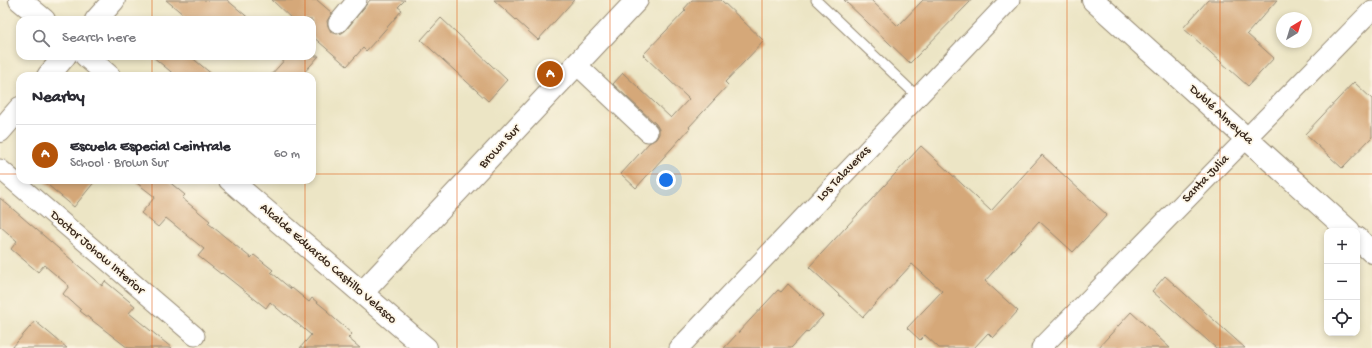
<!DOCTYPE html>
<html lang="en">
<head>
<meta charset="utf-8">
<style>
  :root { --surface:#fff; --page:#f2f2f3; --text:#2b2b33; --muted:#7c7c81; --line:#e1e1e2; --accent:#b45309 }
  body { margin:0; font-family:"Gochi Hand",sans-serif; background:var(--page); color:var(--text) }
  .controls { position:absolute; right:12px; bottom:12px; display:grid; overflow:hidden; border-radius:8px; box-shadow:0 2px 6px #0003 }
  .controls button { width:36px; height:36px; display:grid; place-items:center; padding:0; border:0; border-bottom:1px solid var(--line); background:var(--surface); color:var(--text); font:20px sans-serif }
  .compass { position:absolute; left:1276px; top:12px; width:36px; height:36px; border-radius:50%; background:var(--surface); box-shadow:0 2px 6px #0003; rotate:38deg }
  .you { position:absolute; left:666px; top:180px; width:14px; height:14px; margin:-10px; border:3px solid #fff; border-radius:50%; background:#1a73e8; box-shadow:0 0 0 6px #1a73e833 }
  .badge { display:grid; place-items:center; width:26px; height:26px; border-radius:50%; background:var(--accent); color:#fff; font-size:13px; font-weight:700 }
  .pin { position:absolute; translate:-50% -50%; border:2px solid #fff; box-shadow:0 1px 4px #0006 }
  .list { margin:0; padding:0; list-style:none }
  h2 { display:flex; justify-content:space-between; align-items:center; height:52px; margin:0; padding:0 16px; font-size:17px }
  h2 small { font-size:13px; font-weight:400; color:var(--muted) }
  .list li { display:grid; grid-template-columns:26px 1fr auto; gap:12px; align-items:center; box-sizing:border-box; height:60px; padding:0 16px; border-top:1px solid var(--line) }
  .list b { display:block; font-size:15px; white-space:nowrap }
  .list p { margin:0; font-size:13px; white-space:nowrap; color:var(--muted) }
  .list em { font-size:13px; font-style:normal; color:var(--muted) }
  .icon { flex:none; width:22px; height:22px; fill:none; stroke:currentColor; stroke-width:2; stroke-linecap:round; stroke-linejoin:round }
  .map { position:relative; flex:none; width:1372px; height:348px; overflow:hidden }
  .search { position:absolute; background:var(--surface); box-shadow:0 2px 6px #0003; left:16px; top:16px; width:300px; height:44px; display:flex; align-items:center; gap:10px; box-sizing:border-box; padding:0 14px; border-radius:12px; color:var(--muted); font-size:15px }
  .panel { position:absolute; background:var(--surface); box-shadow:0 2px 6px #0003; left:16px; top:72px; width:300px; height:112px; border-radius:12px }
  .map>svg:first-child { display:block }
  .building { fill:#d5a879 }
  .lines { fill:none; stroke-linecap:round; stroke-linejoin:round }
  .lane-casing { stroke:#948872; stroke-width:11 }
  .street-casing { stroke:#948872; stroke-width:21 }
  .secondary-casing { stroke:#948872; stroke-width:24 }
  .lane { stroke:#fff; stroke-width:9 }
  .street { stroke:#fff; stroke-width:19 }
  .secondary { stroke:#fff; stroke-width:22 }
  .grid { fill:none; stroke:#df570d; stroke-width:1; stroke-opacity:0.55 }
  .labels { text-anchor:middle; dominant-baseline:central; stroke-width:3.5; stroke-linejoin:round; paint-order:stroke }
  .street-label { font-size:13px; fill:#3b2a1e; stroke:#fcf5e5 }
</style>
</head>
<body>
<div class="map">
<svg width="1372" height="348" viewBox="0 0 1372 348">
  <rect width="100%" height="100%" fill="#fcf5e5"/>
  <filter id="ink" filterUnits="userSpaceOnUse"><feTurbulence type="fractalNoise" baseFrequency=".025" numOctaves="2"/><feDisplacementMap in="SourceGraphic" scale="8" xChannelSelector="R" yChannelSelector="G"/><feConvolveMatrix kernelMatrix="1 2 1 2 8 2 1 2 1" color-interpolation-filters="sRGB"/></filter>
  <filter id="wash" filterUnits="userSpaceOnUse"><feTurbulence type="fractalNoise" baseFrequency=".012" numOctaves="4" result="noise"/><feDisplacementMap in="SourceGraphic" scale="16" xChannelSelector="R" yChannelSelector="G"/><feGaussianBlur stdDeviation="0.9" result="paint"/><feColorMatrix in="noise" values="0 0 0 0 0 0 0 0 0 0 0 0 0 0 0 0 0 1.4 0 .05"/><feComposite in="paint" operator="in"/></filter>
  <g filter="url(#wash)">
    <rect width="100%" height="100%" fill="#ece5c5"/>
    <g id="blocks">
      <path class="building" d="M166 0H227L251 20H190Z
        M272 0H317L332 13 327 21 328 26 331 32 337 34 342 33 346 30 370 0H405L398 7 402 10 377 39 366 51 363 48 347 66 312 36V20H293Z
        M494 0H574L538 40Z
        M692 0H721L764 41 725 82 728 85 689 127 690 128 636 188 621 174 649 143 656 139 659 134V129L656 124 613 84 623 73 671 118 689 99 643 55 686 10 684 9Z
        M844 0H871L898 26 923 0H972L910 63Z
        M1208 0H1277L1247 34 1274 58 1248 86 1183 28Z
        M441 18 507 80 488 101 421 40Z
        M152 56H190L214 76H176Z
        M288 56H319L301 76H270Z
        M1354 82 1372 99V137L1342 168 1305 134Z
        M921 146 991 211 1042 155 1107 215 1073 252 1039 221 985 281 1018 311 993 338 988 333 974 348H939L925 335 920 340 907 328 942 291 912 264 863 317 809 267Z
        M42 180H96L74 207Z
        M133 180H167L185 195 182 198 210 221 208 223 251 258 254 255 273 270 271 272 291 289 292 288 309 302 312 298 328 311 327 312 352 334 348 338 360 348H300L311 335 286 314 285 315 270 302 266 308 222 273 221 274 198 256 204 249 166 218 158 227 141 213 155 197Z
        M0 198 102 286 105 281 135 306 129 313 172 348H128L80 311 81 310 63 294 69 286 44 265 38 272 11 249 17 241 0 226Z
        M1165 276 1245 348H1216L1152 291Z
        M788 284 823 316 808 332 807 331 791 348H724L778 290 781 292Z
        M1131 312 1170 348H1098Z
        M35 321 67 348H12Z"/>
    </g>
  </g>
  <g filter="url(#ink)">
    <use href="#blocks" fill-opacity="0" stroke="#948872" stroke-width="1"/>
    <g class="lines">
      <defs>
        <path id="lane" d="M816 0 918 97"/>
        <path id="street" d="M338 23 357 0
          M577 65 648 132
          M0 169 195 336
          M679 348 1010 0
          M1041 348 1372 10"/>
        <path id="secondary" d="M20 0 44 20
          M1093 0 1349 231
          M96 20 114 0
          M86 56 109 76
          M48 76 65 56
          M0 131 20 108
          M230 180 426 348
          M1357 238 1372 252
          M362 293 637 0"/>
      </defs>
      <use href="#lane" class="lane-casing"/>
      <use href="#street" class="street-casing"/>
      <use href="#secondary" class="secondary-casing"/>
      <use href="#lane" class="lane"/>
      <use href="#street" class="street"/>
      <use href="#secondary" class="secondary"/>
    </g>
  </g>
  <path class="grid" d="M152 0V20M305 0V20M457 0V348M610 0V348M762 0V348M915 0V348M1067 0V348M1220 0V348M152 56V76M305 56V76M0 174H20M312 174H1372M152 180V348M305 180V348"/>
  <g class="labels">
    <g class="street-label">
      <text transform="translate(1221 115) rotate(42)">Dublé Almeyda</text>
      <text transform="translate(500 147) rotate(-47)">Brown Sur</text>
      <text transform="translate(844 174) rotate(-46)">Los Talaveras</text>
      <text transform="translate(1206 179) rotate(-46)">Santa Julia</text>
      <text transform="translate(97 253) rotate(41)">Doctor Johow Interior</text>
      <text transform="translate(328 264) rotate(41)">Alcalde Eduardo Castillo Velasco</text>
    </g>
  </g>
</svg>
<div class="controls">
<button>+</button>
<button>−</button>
<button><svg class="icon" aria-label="locate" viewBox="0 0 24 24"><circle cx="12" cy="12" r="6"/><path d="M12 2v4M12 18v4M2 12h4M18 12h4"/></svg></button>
</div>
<svg class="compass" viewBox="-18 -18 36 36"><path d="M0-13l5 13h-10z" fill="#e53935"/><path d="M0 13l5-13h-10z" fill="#7c7c81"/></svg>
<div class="you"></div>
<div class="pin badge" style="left:550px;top:74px">A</div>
<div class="search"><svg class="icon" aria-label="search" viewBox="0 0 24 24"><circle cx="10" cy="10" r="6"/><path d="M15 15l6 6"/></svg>Search here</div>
<section class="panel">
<h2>Nearby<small></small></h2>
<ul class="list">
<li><span class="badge">A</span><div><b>Escuela Especial Ceintrale</b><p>School · Brown Sur</p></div><em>60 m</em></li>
</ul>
</section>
</div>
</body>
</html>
